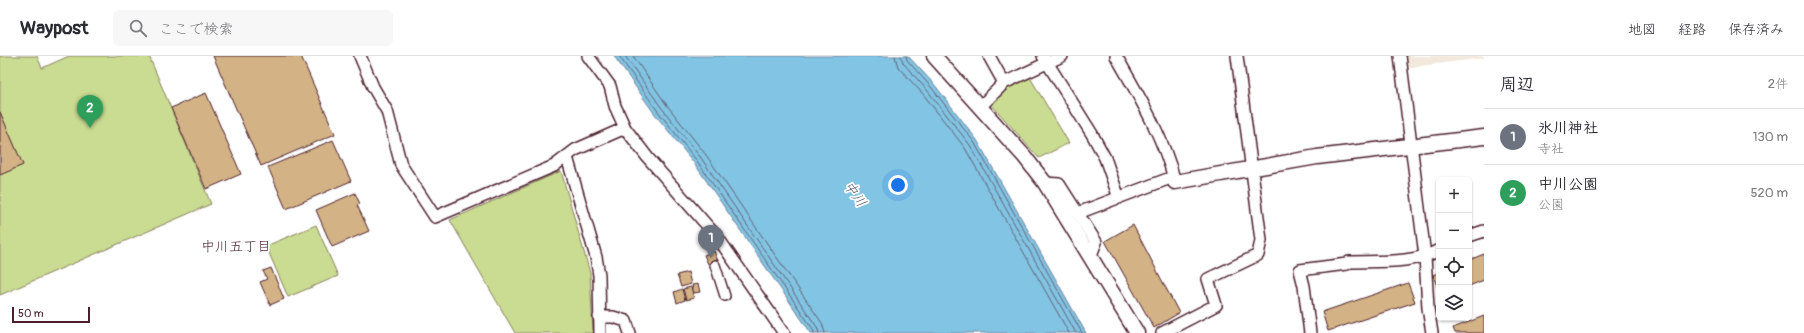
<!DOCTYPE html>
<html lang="ja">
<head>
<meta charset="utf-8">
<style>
  :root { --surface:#fff; --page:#f7f7f7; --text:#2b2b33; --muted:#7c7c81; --line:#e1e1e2; --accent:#ea580c }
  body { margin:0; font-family:Pangolin,"Klee One",sans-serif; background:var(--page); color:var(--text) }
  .controls { position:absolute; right:12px; bottom:12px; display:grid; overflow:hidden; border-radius:6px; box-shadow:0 1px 3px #0004 }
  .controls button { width:36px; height:36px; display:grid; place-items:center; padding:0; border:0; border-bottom:1px solid var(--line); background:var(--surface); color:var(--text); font:20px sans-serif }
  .scale { position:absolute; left:12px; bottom:10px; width:78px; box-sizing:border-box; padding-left:4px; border:2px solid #4a1f2b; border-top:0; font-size:11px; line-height:14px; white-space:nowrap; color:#4a1f2b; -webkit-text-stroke:3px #fff; paint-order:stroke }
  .you { position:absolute; left:898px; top:129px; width:14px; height:14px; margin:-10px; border:3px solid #fff; border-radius:50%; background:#1a73e8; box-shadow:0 0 0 6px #1a73e833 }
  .badge { display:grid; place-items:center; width:26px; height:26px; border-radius:50%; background:var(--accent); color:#fff; font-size:13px; font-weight:700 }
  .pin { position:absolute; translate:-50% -33px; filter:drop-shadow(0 1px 2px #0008) }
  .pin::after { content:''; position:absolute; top:21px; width:14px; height:12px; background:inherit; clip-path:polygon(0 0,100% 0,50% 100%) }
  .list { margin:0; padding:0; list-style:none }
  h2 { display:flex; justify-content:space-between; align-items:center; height:52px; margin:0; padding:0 16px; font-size:17px }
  h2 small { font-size:13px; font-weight:400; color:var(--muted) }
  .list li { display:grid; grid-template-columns:26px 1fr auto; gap:12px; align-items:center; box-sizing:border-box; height:56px; padding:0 16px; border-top:1px solid var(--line) }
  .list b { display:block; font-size:15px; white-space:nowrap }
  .list p { margin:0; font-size:13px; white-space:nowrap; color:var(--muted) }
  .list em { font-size:13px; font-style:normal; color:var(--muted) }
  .icon { flex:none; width:22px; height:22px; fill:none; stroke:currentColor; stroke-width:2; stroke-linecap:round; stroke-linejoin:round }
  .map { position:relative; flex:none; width:1484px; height:277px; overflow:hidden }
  header { display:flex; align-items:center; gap:24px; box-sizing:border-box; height:56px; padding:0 20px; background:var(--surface); border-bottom:1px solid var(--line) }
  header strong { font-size:19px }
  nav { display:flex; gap:22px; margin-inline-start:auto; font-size:14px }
  .search { width:280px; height:36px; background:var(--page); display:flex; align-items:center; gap:10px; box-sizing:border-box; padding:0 14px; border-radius:6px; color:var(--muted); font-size:15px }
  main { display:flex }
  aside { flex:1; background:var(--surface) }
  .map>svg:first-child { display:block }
  .built { fill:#f2e8db }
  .green { fill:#c9dc91; stroke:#8a7e5e }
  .water { fill:#82c4e3; stroke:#6c8299 }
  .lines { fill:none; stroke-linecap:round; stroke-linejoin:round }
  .shore { stroke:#606175; stroke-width:1 }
  .building { fill:#d3b386; stroke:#4a1f2b }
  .pedestrian-casing { stroke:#4a1f2b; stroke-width:12 }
  .minor-casing { stroke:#4a1f2b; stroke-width:14 }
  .tertiary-casing { stroke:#4a1f2b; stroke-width:17 }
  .pedestrian { stroke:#fff; stroke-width:9 }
  .minor { stroke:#fff; stroke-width:11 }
  .tertiary { stroke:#fff; stroke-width:14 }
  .labels { text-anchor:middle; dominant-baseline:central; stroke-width:3.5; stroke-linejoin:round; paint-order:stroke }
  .water-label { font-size:14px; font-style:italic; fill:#5e596b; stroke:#fff }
  .neighbourhood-label { font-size:14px; fill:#4a1f2b; stroke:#fff }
</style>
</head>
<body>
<header>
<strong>Waypost</strong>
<div class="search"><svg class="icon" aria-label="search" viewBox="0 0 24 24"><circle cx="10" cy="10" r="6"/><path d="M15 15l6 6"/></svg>ここで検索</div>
<nav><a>地図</a><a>経路</a><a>保存済み</a></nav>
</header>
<main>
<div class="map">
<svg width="1484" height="277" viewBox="0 0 1484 277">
  <rect width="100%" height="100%" fill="#fff"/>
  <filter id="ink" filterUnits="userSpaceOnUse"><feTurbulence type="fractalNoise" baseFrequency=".025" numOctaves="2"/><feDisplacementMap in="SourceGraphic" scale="8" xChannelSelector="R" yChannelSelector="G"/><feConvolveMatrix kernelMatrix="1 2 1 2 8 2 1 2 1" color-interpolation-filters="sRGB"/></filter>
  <g filter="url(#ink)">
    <path class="built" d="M1403 0H1484V2L1404 12Z"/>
    <path class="green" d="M0 0H37L42 12 69 0H149L211 148 0 239Z
      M1028 18 1069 87 1039 102 989 46 1005 29Z
      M561 115 590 217 593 277H515L450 164Z
      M316 169 338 220 288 241 266 190Z"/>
    <path class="water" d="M614 0H908L934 28 977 84 1086 277H811L694 107 654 57Z"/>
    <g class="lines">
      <path class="shore" d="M619 0 657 54 697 105 813 273 814 277
        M625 0 661 51 701 102 817 271 819 277
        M633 0 666 48 706 99 822 267 825 277
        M895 0 898 11 923 38 965 92 1069 277
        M901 0 903 7 927 34 970 89 1076 277
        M906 0 907 4 931 31 974 86 1082 277"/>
    </g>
    <path class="building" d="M213 0H301L335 78 261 110Z
      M206 37 241 118 206 133 171 52Z
      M0 56 23 109 0 119Z
      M333 84 351 125 286 153 268 111Z
      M355 137 360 148 357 149 369 175 332 191 316 154Z
      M1133 169 1179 257 1154 272 1105 185Z
      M714 195 718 205 708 208 704 199Z
      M1484 198V224L1469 230V204Z
      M271 212 284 243 270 249 260 226 267 223 263 215Z
      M688 216 691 228 681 231 677 219Z
      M1439 216V233H1438L1433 219Z
      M1408 227 1415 246 1328 275 1322 256Z
      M698 228 700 236 694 237 692 229Z
      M691 231 694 242 686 244 683 233Z
      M682 233 685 244 677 247 674 236Z
      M1484 260V277H1455L1453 272Z"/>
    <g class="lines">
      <defs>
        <path id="pedestrian" d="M715 209 725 240"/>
        <path id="minor" d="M360 0 373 31 387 55 401 109 435 161 554 110 575 94 625 72
          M588 0 610 30 615 50 625 72 648 102 718 182 784 277
          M989 0 1004 27
          M1043 0 1092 78 1105 102 1119 142
          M1116 0C1139 40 1163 80 1175 126
          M1400 0 1425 200 1428 252 1432 277
          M981 50 1004 27 1062 0
          M567 101 596 201 599 219 600 277
          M1045 127 1059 128 1096 186 1090 202
          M1078 157 1173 121
          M1469 180 1484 175
          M599 261H613L626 265 630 277
          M1162 277 1216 249 1208 223 1258 199 1261 184 1237 0
          M1310 277 1304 230 1300 214 1347 208 1349 206C1376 205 1416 208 1439 194"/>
        <path id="tertiary" d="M934 0 1024 100 1045 127 1137 277
          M1175 126 1317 101 1484 81"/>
      </defs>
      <use href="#pedestrian" class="pedestrian-casing"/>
      <use href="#minor" class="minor-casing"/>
      <use href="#tertiary" class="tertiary-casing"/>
      <use href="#pedestrian" class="pedestrian"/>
      <use href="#minor" class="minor"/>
      <use href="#tertiary" class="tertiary"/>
    </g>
  </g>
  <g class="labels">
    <g class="water-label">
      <text transform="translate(855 138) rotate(54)">中川</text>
    </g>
    <g class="neighbourhood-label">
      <text x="236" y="190">中川五丁目</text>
    </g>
  </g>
</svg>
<div class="controls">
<button>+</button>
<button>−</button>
<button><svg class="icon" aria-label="locate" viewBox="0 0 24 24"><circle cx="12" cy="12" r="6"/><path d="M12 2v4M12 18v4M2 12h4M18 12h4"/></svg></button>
<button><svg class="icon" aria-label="layers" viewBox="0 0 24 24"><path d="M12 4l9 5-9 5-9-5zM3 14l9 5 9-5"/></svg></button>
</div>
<div class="scale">50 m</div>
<div class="you"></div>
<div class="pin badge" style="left:711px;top:202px;background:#6b7280">1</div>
<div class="pin badge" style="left:90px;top:72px;background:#2e9e5b">2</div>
</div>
<aside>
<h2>周辺<small>2件</small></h2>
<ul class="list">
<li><span class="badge" style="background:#6b7280">1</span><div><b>氷川神社</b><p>寺社</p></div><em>130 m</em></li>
<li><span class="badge" style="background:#2e9e5b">2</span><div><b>中川公園</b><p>公園</p></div><em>520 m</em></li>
</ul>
</aside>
</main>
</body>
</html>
